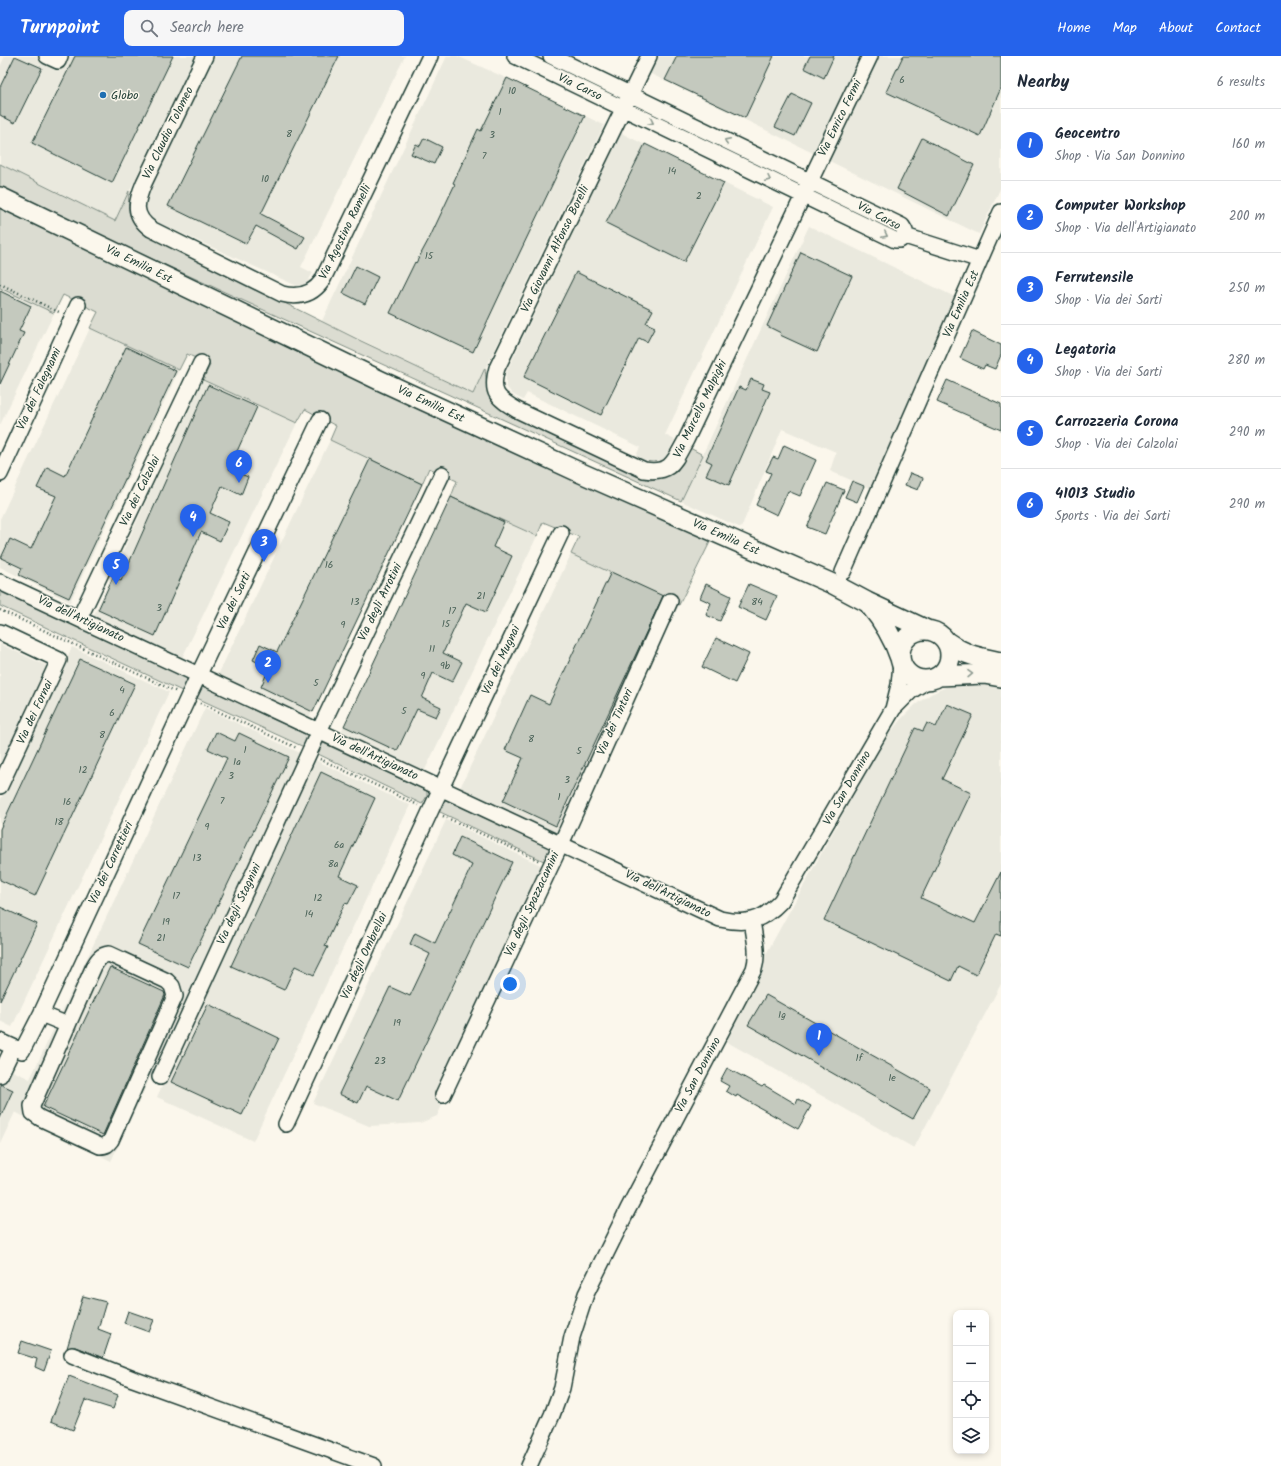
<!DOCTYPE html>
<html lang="en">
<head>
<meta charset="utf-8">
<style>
  :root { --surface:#fff; --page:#f6f6f7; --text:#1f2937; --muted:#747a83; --line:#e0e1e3; --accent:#2563eb }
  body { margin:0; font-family:Kalam,sans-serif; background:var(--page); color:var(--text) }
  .controls { position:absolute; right:12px; bottom:12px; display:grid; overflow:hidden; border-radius:8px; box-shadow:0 2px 6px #0003 }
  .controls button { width:36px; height:36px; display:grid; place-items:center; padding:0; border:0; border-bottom:1px solid var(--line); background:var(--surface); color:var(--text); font:20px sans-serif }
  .you { position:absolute; left:510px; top:928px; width:14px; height:14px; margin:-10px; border:3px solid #fff; border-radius:50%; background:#1a73e8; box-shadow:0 0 0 6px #1a73e833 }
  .badge { display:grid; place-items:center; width:26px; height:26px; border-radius:50%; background:var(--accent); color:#fff; font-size:13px; font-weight:700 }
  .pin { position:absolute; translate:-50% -33px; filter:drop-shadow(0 1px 2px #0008) }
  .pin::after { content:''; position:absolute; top:21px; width:14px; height:12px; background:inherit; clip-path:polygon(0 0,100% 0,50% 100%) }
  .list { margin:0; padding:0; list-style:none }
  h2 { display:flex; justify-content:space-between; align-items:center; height:52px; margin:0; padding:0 16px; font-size:17px }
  h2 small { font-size:13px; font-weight:400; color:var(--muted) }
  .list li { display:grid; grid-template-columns:26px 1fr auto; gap:12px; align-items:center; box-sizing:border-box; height:72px; padding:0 16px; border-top:1px solid var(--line) }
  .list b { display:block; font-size:15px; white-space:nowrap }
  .list p { margin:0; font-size:13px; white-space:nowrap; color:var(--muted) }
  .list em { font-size:13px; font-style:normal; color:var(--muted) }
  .icon { flex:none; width:22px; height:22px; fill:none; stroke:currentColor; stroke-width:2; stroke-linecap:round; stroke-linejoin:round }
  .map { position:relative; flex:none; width:1001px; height:1410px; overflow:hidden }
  header { display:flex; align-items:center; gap:24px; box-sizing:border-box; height:56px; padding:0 20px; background:var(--accent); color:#fff }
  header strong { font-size:19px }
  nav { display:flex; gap:22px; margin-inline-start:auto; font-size:14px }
  .search { width:280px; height:36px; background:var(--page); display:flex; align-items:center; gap:10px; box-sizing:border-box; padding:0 14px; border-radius:8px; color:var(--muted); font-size:15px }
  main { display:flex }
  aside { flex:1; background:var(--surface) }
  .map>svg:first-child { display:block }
  .built { fill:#eae9de }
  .green { fill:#dbdcd1; stroke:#7d8c82 }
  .building { fill:#c4c9be; stroke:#1f3d34 }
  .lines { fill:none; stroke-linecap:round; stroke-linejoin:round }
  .minor-casing { stroke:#1f3d34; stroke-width:18 }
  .major-casing { stroke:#1f3d34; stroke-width:22 }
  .path { stroke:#1f3d34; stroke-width:2.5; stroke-dasharray:1 3; stroke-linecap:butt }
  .minor { stroke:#fbf7ec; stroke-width:15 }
  .major { stroke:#fbf7ec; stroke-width:19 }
  .oneway { stroke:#8d9a90 }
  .poi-dot { fill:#1f6fb2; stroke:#fbf7ec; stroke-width:1.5 }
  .labels { text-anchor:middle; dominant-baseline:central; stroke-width:3; stroke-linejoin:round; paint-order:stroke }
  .number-label { font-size:10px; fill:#486056 }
  .street-label { font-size:12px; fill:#1f3d34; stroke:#fbf7ec }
  .poi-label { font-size:12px; fill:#1f3d34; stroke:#fbf7ec; text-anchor:start }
</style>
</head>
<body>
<header>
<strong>Turnpoint</strong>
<div class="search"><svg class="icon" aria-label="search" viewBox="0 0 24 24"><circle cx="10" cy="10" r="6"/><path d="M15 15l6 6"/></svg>Search here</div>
<nav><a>Home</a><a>Map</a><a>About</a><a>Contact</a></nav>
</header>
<main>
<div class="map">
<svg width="1001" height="1410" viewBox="0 0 1001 1410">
  <rect width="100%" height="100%" fill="#fbf7ec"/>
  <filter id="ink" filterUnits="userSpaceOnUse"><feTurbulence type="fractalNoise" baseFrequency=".025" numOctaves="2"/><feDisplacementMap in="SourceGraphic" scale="8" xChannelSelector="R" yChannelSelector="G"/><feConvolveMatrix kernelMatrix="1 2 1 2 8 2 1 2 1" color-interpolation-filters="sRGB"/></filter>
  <g filter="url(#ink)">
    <path class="built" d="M5 0H195L115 165 0 108V11Z
      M215 0H405L301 211 313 217 304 231 297 230 150 163 146 152 147 141Z
      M447 0H457L506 22 604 69 473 338 322 265Z
      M657 0H1001V131L979 178 649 17Z
      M621 77 773 151 665 379 675 384 665 402 661 405 652 406 643 404 636 400 640 391 527 337 523 344 512 338 506 330V317Z
      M809 170 957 242 874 434 830 415 836 396 782 373 741 472 681 445Z
      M0 232 54 257 0 369Z
      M90 272 179 314 70 546 0 511V463Z
      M203 324 297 367 182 602 93 561 176 380Z
      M330 384 422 428 309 662 218 619Z
      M451 441 537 480 424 716 341 676Z
      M571 498 679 549 638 630 567 782 460 732Z
      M0 588 47 610 0 710Z
      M72 591 169 636 12 971 0 965V745Z
      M965 626 1001 627V928L914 1092 720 982 882 687 901 663 915 649 931 638 948 630Z
      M205 652 300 697 144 1035 111 1105 15 1056 0 1088V1009L30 1023Z
      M313 703 410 749 253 1085 157 1041Z
      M446 764 551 814 437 1060 420 1067 369 1070 313 1047Z"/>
    <path class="green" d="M0 108 115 165 129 135C128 155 127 159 140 175L361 285 473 338 485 312C487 330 487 339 500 352L638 420 650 424 665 421 676 416 690 392 703 399 681 445 6 136 0 132Z
      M0 150 711 484 679 549 571 498 579 481 543 466 537 480 451 441 457 425 429 412 422 428 330 384 336 370 305 353 297 367 203 324 210 309 187 298 179 314 90 272 98 256 63 239 54 257 0 232Z
      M0 534 186 621 187 626 182 635 0 550Z
      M203 630 307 679 308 682 304 691 197 642Z
      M323 687 427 735V740L422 748 316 697 321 688Z
      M444 743 552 793 546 806 438 755Z"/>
    <path class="building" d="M15 0 42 12 15 67 0 59V31Z
      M75 0H173L112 127 32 87Z
      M242 0H339L261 158 305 181 298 193 256 170 246 188 168 150Z
      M677 0H774L745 62 665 24Z
      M810 0H834L824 22 804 12Z
      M903 0H1001V32L980 80 886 36Z
      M507 22 585 60 509 219 473 296 390 257 415 206 416 207 430 181 455 128 453 127 478 73 481 75Z
      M792 38 811 47 795 80 775 71Z
      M424 82 442 91 434 108 411 98 416 88 420 90Z
      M922 82 974 109 949 160 897 133Z
      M645 88 724 127 684 206 606 167Z
      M801 196 852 220 817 296 780 279 781 277 767 270Z
      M356 210 378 221 365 248 343 237Z
      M576 216 653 254 646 267 655 271 647 286 639 282 601 359 524 321Z
      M0 235 31 250 19 275 24 277 0 328Z
      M972 275 1001 289V299L995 313 985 309 983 313 960 302Z
      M126 291 176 315 69 542 19 519 22 512 1 502 10 483 31 493 56 440 37 432 47 411 65 420Z
      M751 323 764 328 762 333 770 336 729 429 706 419 712 407 706 404 739 331 746 334Z
      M947 324 1001 348V374L937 346Z
      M208 329 257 351 229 413 248 421 241 439 222 430 210 457 229 466 220 485 201 476 155 580 98 554 113 521 121 525Z
      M784 389 816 404 800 440 788 435 777 459 756 449 771 417 766 415 773 401 778 403Z
      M370 403 422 428 313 656 261 631 269 612 253 604 260 588 277 596Z
      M910 417 923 422 918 434 905 429Z
      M852 425 864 430 857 446 845 441Z
      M827 427 844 434 825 478 807 471Z
      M451 441 504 466 493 491 512 500 486 556 466 547 443 597 462 606 452 626 433 617 422 642 441 651 436 661 417 653 397 695 344 670Z
      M611 516 663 540 556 770 503 745 523 702 505 694 530 639 549 648Z
      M706 528 731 540 720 565 706 559 711 547 700 542Z
      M749 528 777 540 766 564 738 551Z
      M716 582 749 598 735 627 702 611Z
      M80 603 135 628 35 840 0 824V773Z
      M947 648 973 659 942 723 971 737 921 842 975 867 1001 816V880L996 878 976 919 958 910 951 925 824 864 915 672 923 675 927 667 936 671Z
      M216 676 235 685 239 677 289 701 188 911 138 888 227 702 208 693Z
      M321 716 375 742 339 820 358 829 348 848 345 847 325 890 328 891 314 919 295 910 284 934 231 910Z
      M460 781 512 806 398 1045 366 1030 358 1047 339 1038 374 964 390 931 410 940 430 898 410 888 415 877 435 887 472 809 452 799Z
      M0 851 37 868 0 945Z
      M110 911 164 936 165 939 103 1079 43 1051Z
      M766 939 930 1032 913 1063 748 969Z
      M208 948 279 982 242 1059 171 1026Z
      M727 1012 762 1031 764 1029 796 1048 798 1043 811 1050 798 1073 737 1039 736 1041 726 1035 729 1030 720 1025Z
      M0 1028 13 1034 0 1062Z
      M83 1240 106 1246 98 1273 111 1278 103 1302 75 1291 67 1292Z
      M128 1255 154 1264 149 1276 124 1267Z
      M22 1285 51 1295 44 1315 35 1311 37 1303 18 1297Z
      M69 1320 118 1339 113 1353 85 1344 73 1374 51 1365Z"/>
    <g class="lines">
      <defs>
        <path id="minor" d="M47 0 58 5 60 0
          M205 0 144 127C136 146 132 159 151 173L282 238C298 242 312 239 322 225L430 0
          M515 0 895 184H900L905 180V175L902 170 551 0
          M649 0 497 312C490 337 497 342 517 354L644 414C672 418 674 405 686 384L870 0
          M905 180 980 204
          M0 418 78 249
          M843 516 1001 156
          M0 526 720 863C747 869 762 865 781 845L893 653 899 629 901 608
          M79 563 201 307
          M0 576 59 604 0 730
          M894 652 911 635 930 623
          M109 898 167 925 172 930 175 940 111 1084C107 1089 106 1090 100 1090L40 1062 33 1057 32 1050 94 910C98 903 101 899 109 898Z
          M41 958 68 969
          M0 985 22 995 41 958 199 618 320 364
          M0 1019 13 992
          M160 1021 319 675 442 418
          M443 1039 561 788 670 545
          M286 1068 441 732 561 477
          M72 1299 133 1323 374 1410
          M529 1410 552 1359 562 1332 572 1281 586 1238 628 1153 754 913C759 897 754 881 752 864"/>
        <path id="major" d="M0 141 379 324 581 417 835 529 867 546 927 574
          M869 548C883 565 893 581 900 602
          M900 599a25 25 0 1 1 50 0a25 25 0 1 1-50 0Z
          M947 586C966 600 979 601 1001 606
          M939 620 984 618 1001 621"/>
      </defs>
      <use href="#minor" class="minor-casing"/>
      <use href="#major" class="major-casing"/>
      <path class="path" d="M0 228 61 257
        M0 554 177 636
        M200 647 297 692
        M320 703 418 749
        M443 760 540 805"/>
      <use href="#minor" class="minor"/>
      <use href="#major" class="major"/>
    </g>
    <defs><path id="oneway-chevron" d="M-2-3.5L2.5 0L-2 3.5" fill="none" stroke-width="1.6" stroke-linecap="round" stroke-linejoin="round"/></defs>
    <g class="oneway">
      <use href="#oneway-chevron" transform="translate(651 66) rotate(26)"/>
      <use href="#oneway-chevron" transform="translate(727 85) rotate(-154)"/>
      <use href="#oneway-chevron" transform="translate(768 123) rotate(26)"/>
      <use href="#oneway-chevron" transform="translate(885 179) rotate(26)"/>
      <use href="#oneway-chevron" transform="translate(970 618) rotate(-1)"/>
    </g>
  </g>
  <circle class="poi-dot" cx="103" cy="39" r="4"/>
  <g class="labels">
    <g class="number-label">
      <text x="902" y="24">6</text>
      <text x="512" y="35">10</text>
      <text x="500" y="56">1</text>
      <text x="289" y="78">8</text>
      <text x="492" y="79">3</text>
      <text x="484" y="100">7</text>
      <text x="672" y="115">14</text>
      <text x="265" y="123">10</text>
      <text x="699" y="140">2</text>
      <text x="429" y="200">15</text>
      <text x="329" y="509">16</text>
      <text x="481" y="540">21</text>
      <text x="355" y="546">13</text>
      <text x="757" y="546">84</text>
      <text x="159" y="552">3</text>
      <text x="452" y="555">17</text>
      <text x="446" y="568">15</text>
      <text x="343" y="569">9</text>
      <text x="432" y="593">11</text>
      <text x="445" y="610">9b</text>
      <text x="423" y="620">9</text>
      <text x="316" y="627">5</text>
      <text x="122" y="634">4</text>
      <text x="404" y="655">5</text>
      <text x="112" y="657">6</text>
      <text x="102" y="679">8</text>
      <text x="531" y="683">8</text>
      <text x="245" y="694">1</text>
      <text x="579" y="695">5</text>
      <text x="237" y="706">1a</text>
      <text x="83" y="714">12</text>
      <text x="231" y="720">3</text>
      <text x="567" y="724">3</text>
      <text x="559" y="741">1</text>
      <text x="222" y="745">7</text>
      <text x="67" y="746">16</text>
      <text x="59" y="766">18</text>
      <text x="207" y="771">9</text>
      <text x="339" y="789">6a</text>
      <text x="197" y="802">13</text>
      <text x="333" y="808">8a</text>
      <text x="176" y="840">17</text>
      <text x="318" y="842">12</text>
      <text x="309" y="858">14</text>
      <text x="166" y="866">19</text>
      <text x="161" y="882">21</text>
      <text x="782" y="959">1g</text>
      <text x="397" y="967">19</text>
      <text x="859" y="1002">1f</text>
      <text x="380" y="1005">23</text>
      <text x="892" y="1022">1e</text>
    </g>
    <g class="street-label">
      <text transform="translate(580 31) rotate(26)">Via Carso</text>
      <text transform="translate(840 62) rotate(-64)">Via Enrico Fermi</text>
      <text transform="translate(168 77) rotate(-64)">Via Claudio Tolomeo</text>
      <text transform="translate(879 160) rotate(28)">Via Carso</text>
      <text transform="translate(345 176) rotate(-64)">Via Agostino Ramelli</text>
      <text transform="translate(555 193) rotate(-64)">Via Giovanni Alfonso Borelli</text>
      <text transform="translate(139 208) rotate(26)">Via Emilia Est</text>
      <text transform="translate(961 248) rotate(-66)">Via Emilia Est</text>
      <text transform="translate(39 333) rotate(-65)">Via dei Falegnami</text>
      <text transform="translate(431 348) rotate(25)">Via Emilia Est</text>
      <text transform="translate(700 353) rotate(-64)">Via Marcello Malpighi</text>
      <text transform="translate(140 435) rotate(-64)">Via dei Calzolai</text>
      <text transform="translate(726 481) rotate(24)">Via Emilia Est</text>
      <text transform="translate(234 545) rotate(-64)">Via dei Sarti</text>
      <text transform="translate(380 546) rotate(-64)">Via degli Arrotini</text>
      <text transform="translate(81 563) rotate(25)">Via dell'Artigianato</text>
      <text transform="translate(501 604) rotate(-65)">Via dei Mugnai</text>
      <text transform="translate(35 656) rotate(-65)">Via dei Fornai</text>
      <text transform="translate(615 666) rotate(-66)">Via dei Tintori</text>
      <text transform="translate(375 701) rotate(25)">Via dell'Artigianato</text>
      <text transform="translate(847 732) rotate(-60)">Via San Donnino</text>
      <text transform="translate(111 807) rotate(-65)">Via dei Carrettieri</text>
      <text transform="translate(668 838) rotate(26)">Via dell'Artigianato</text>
      <text transform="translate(239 848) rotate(-65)">Via degli Stagnini</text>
      <text transform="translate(532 848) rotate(-65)">Via degli Spazzacamini</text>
      <text transform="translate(364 900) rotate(-65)">Via degli Ombrellai</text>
      <text transform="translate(698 1019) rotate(-62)">Via San Donnino</text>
    </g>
    <g class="poi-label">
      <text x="111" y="39">Globo</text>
    </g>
  </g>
</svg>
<div class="controls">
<button>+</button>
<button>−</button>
<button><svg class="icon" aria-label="locate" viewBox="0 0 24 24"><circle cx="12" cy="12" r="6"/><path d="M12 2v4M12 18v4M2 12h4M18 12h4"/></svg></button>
<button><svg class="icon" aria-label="layers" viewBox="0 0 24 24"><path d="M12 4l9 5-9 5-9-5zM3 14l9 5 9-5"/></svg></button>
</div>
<div class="you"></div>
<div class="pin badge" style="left:819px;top:1000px">1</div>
<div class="pin badge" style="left:268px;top:627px">2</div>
<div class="pin badge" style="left:264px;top:506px">3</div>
<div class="pin badge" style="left:193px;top:481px">4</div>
<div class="pin badge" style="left:116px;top:529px">5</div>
<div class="pin badge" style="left:239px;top:427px">6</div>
</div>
<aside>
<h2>Nearby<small>6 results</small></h2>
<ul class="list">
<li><span class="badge">1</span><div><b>Geocentro</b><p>Shop · Via San Donnino</p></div><em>160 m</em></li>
<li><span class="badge">2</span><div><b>Computer Workshop</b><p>Shop · Via dell'Artigianato</p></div><em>200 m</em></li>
<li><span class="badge">3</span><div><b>Ferrutensile</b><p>Shop · Via dei Sarti</p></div><em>250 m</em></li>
<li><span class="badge">4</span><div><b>Legatoria</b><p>Shop · Via dei Sarti</p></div><em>280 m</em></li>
<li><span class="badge">5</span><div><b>Carrozzeria Corona</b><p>Shop · Via dei Calzolai</p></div><em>290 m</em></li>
<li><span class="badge">6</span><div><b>41013 Studio</b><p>Sports · Via dei Sarti</p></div><em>290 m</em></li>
</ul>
</aside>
</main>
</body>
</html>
